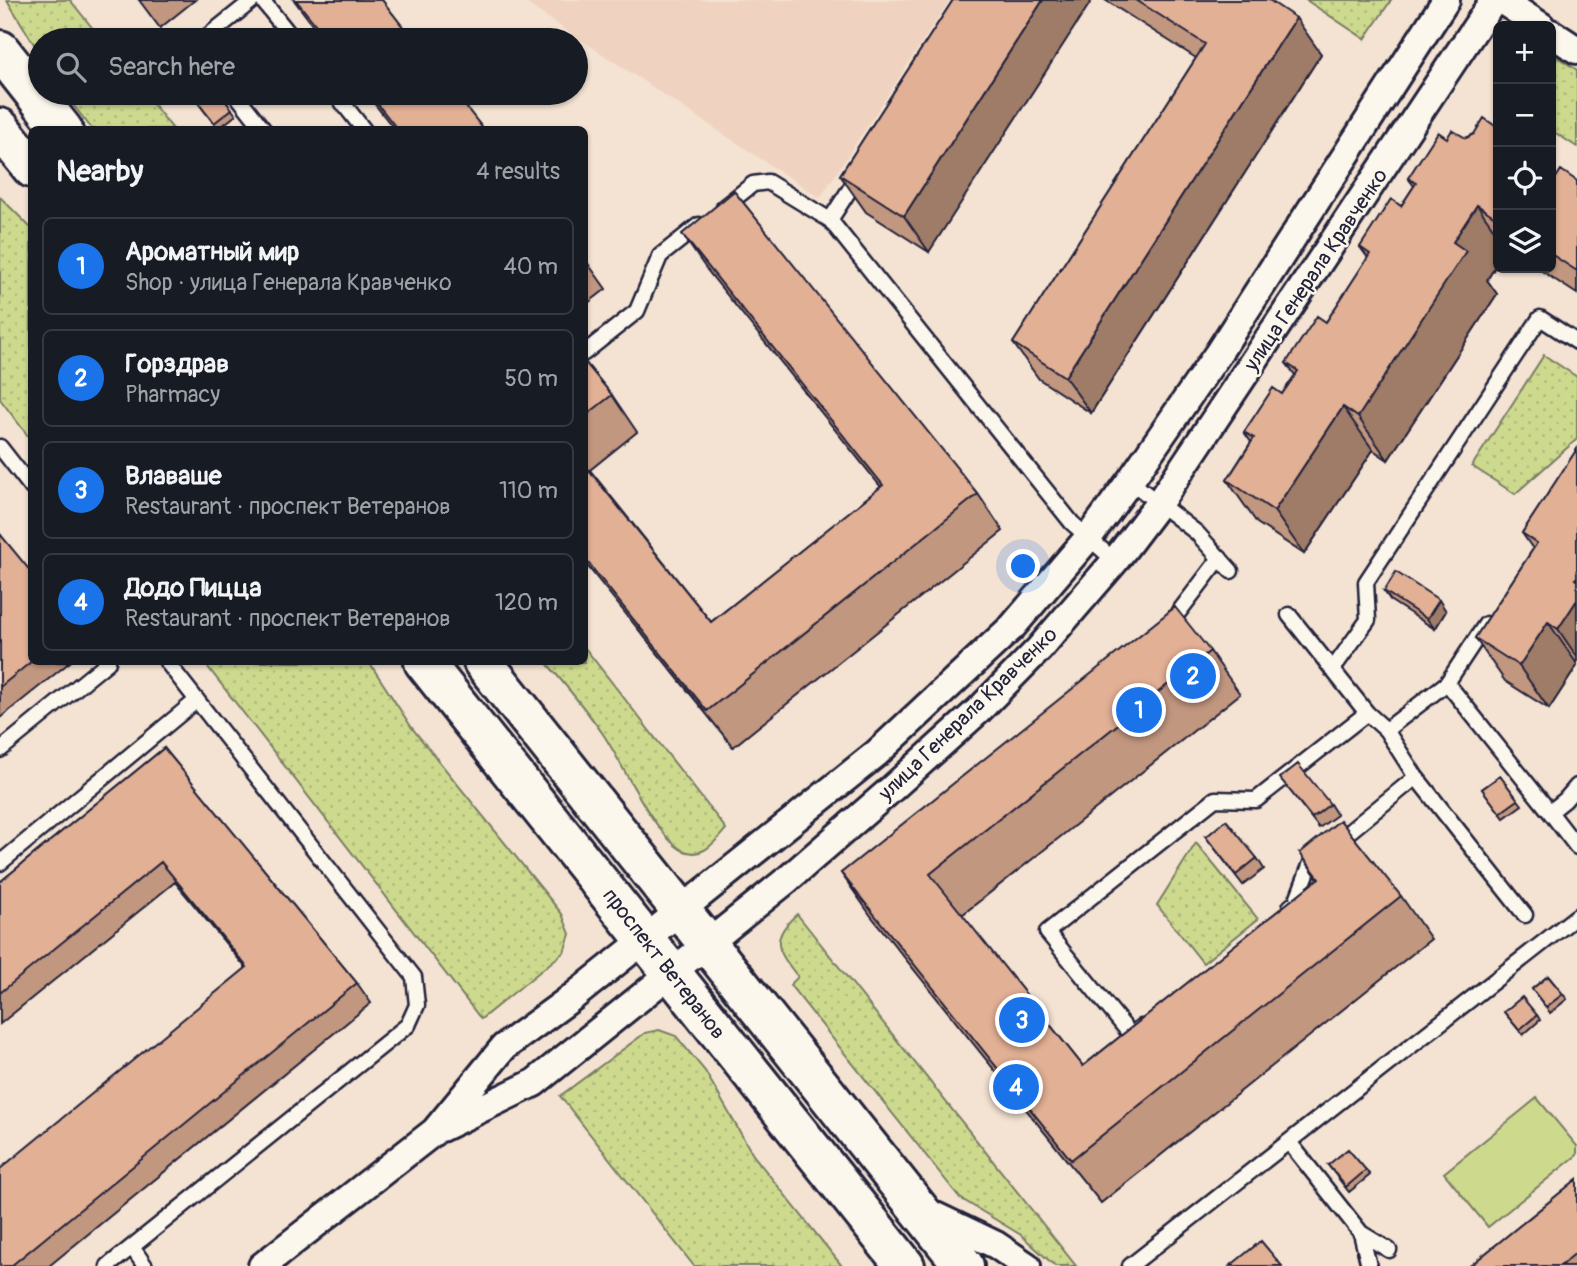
<!DOCTYPE html>
<html lang="en">
<head>
<meta charset="utf-8">
<style>
  :root { --surface:#171b24; --page:#20242c; --text:#f1f3f6; --muted:#9ea1a6; --line:#363941; --accent:#1a73e8 }
  body { margin:0; font-family:Pangolin,sans-serif; background:var(--page); color:var(--text) }
  .controls { position:absolute; right:21px; top:21px; display:grid; overflow:hidden; border-radius:10px; box-shadow:0 2px 5px #0004 }
  .controls button { width:63px; height:63px; display:grid; place-items:center; padding:0; border:0; border-bottom:2px solid var(--line); background:var(--surface); color:var(--text); font:35px sans-serif }
  .you { position:absolute; left:1024px; top:567px; width:24px; height:24px; margin:-18px; border:5px solid #fff; border-radius:50%; background:#1a73e8; box-shadow:0 0 0 10px #1a73e833 }
  .badge { display:grid; place-items:center; width:46px; height:46px; border-radius:50%; background:var(--accent); color:#fff; font-size:23px; font-weight:700 }
  .pin { position:absolute; translate:-50% -50%; border:4px solid #fff; box-shadow:0 2px 7px #0006 }
  .list { margin:0; padding:0; list-style:none }
  h2 { display:flex; justify-content:space-between; align-items:center; height:91px; margin:0; padding:0 28px; font-size:30px }
  h2 small { font-size:23px; font-weight:400; color:var(--muted) }
  .list li { display:grid; grid-template-columns:46px 1fr auto; gap:21px; align-items:center; box-sizing:border-box; height:98px; margin:0 14px 14px; padding:0 14px; border:2px solid var(--line); border-radius:10px }
  .list b { display:block; font-size:26px; white-space:nowrap }
  .list p { margin:0; font-size:23px; white-space:nowrap; color:var(--muted) }
  .list em { font-size:23px; font-style:normal; color:var(--muted) }
  .icon { flex:none; width:38px; height:38px; fill:none; stroke:currentColor; stroke-width:2; stroke-linecap:round; stroke-linejoin:round }
  .map { position:relative; flex:none; width:1577px; height:1266px; overflow:hidden }
  .search { position:absolute; background:var(--surface); box-shadow:0 2px 5px #0004; left:28px; top:28px; width:560px; height:77px; display:flex; align-items:center; gap:18px; box-sizing:border-box; padding:0 24px; border-radius:38px; color:var(--muted); font-size:26px }
  .panel { position:absolute; background:var(--surface); box-shadow:0 2px 5px #0004; left:28px; top:126px; width:560px; height:539px; border-radius:10px }
  .map>svg:first-child { display:block }
  .built { fill:#efd3c0 }
  .grass { fill:url(#grass-dots); stroke:#787e64; stroke-width:2 }
  .pitch { fill:#cdda8e; stroke:#787e64; stroke-width:2 }
  .lines { fill:none; stroke-linecap:round; stroke-linejoin:round }
  .lane-casing { stroke:#22223b; stroke-width:19 }
  .street-casing { stroke:#22223b; stroke-width:32 }
  .secondary-casing { stroke:#22223b; stroke-width:44 }
  .lane { stroke:#fbf7ec; stroke-width:14 }
  .street { stroke:#fbf7ec; stroke-width:26 }
  .secondary { stroke:#fbf7ec; stroke-width:38 }
  .wall { fill:#c29780; stroke:#22223b; stroke-width:2 }
  .shaded-wall { fill:#9e7b68; stroke:#22223b; stroke-width:2 }
  .building { fill:#e2b095; stroke:#22223b; stroke-width:2 }
  .labels { text-anchor:middle; dominant-baseline:central; stroke-width:5; stroke-linejoin:round; paint-order:stroke }
  .street-label { font-size:21px; fill:#22223b; stroke:#fbf7ec }
</style>
</head>
<body>
<div class="map">
<svg width="1577" height="1266" viewBox="0 0 1577 1266">
  <defs>
    <pattern id="grass-dots" width="8" height="8" patternUnits="userSpaceOnUse" patternTransform="scale(1.75)"><rect width="8" height="8" fill="#cdda8e"/><path d="M2 2h.1M6 6h.1" fill="none" stroke="#b0bb7b" stroke-width="1.8" stroke-linecap="round"/></pattern>
  </defs>
  <rect width="100%" height="100%" fill="#f4e2d2"/>
  <filter id="ink" filterUnits="userSpaceOnUse"><feTurbulence type="fractalNoise" baseFrequency=".0143" numOctaves="2"/><feDisplacementMap in="SourceGraphic" scale="14" xChannelSelector="R" yChannelSelector="G"/><feConvolveMatrix kernelMatrix="1 2 1 2 8 2 1 2 1" color-interpolation-filters="sRGB"/></filter>
  <g filter="url(#ink)">
    <path class="built" d="M521 0H950L820 198Z"/>
    <path class="grass" d="M7 0H70L102 40H40V54Z
      M1306 0H1391L1365 39Z
      M1551 53 1577 70V147L1551 130Z
      M64 93H144L173 129H92Z
      M0 197 31 228V440L0 399Z
      M1544 355 1577 377V439L1515 494 1472 466Z
      M585 648 726 829C715 842 702 860 682 850 654 835 622 762 603 734 586 709 565 685 546 662H584Z
      M204 662H369L412 728 562 914 570 934 564 952 481 1019Z
      M1196 843 1258 919 1203 963 1157 905Z
      M797 914 1076 1266H1055L1021 1235 960 1198 790 985 798 977C778 951 768 940 797 914Z
      M659 1030 676 1036 705 1071 753 1155 842 1266H694L560 1096 645 1033Z"/>
    <path class="pitch" d="M1537 1098 1577 1146V1155L1488 1227 1444 1173Z"/>
    <g class="lines">
      <defs>
        <path id="lane" d="M262 0 294 40
          M203 40 253 0
          M235 93 264 130
          M335 93 364 130
          M859 175 830 220 1072 523 1115 561
          M724 207 753 184 768 182 830 220
          M584 353 637 311 660 256 699 225
          M0 447 32 488
          M1130 481 1197 533 1231 571
          M1289 615 1367 713 1386 730 1447 683 1486 624
          M1175 617 1220 558
          M1332 670 1368 620 1366 582 1540 318 1577 342
          M1447 683 1550 812 1565 800 1577 786
          M1386 730 1416 777 1525 915
          M0 750 108 662
          M1550 812 1577 847
          M0 863 197 700
          M1290 907 1296 902 1311 863 1416 777
          M1141 1027 1131 1035 1047 932 1215 799 1256 800 1367 713
          M1289 1142 1361 1233 1369 1266
          M1361 1233 1389 1250
          M132 1247 145 1266
          M108 1266 408 1025 417 1005 414 977 167 662
          M1130 1266 1577 916"/>
        <path id="street" d="M1501 0 1541 26
          M1551 33 1577 50
          M441 1128 534 1083 788 879 887 793 979 710 1039 649 1115 561 1159 503 1494 0
          M927 1212 996 1245 1027 1266
          M262 1266 435 1131 504 1047 574 996 877 753 1013 626 1088 538 1130 481 1217 355 1446 0"/>
        <path id="secondary" d="M0 50 63 130
          M0 128 32 168
          M424 662 905 1266
          M483 662 964 1266"/>
      </defs>
      <use href="#lane" class="lane-casing"/>
      <use href="#street" class="street-casing"/>
      <use href="#secondary" class="secondary-casing"/>
      <use href="#lane" class="lane"/>
      <use href="#street" class="street"/>
      <use href="#secondary" class="secondary"/>
    </g>
    <path class="wall" d="M139 0H195L160 28Z
      M294 0H382L413 40H324Z
      M953 0 929 252 866 212 840 175Z
      M1105 0H1269L1321 54 1091 413 1039 379 1013 343 1196 58Z
      M219 93 236 115 218 129 196 100Z
      M366 93H455L484 130H395Z
      M1498 128V262L1487 280 1497 294 1388 460 1373 450 1304 554 1257 523 1227 480 1251 442 1244 432 1282 394 1295 375 1286 363 1326 322 1368 258 1360 247 1401 206 1414 186 1408 178 1447 138H1466Z
      M1577 181V294L1537 268H1551V184Z
      M682 234 978 494 1003 531 733 747 584 562V361L612 395 637 432 590 470 711 622 881 487 707 270Z
      M584 258 606 289 584 306Z
      M1577 449V666L1549 709 1505 681 1475 638 1533 549 1522 533Z
      M0 534 32 662H70L0 718Z
      M1384 591 1446 611 1435 629 1391 601Z
      M1210 651 1240 694 962 915 1083 1066 1318 879 1300 853 1401 896 1431 939 1101 1203 871 916 841 873Z
      M164 748 357 983 371 1003 49 1266H0L246 968 175 882 0 1024V882Z
      M1500 776 1522 805 1504 818 1482 789Z
      M1280 778 1330 804 1337 815 1319 828Z
      M1206 837 1257 858 1264 869 1243 885Z
      M1548 976 1567 999 1550 1013 1532 989Z
      M1504 1012 1537 1015 1540 1020 1523 1035Z
      M1328 1165 1366 1170 1370 1175 1349 1192Z
      M1577 1179V1266H1470Z"/>
    <path class="shaded-wall" d="M1043 0H1092L929 252 904 216Z
      M1296 18 1321 54 1091 413 1065 377Z
      M1477 205 1498 235V262L1487 280 1497 294 1388 460 1358 417 1453 242Z
      M1343 407 1373 450 1304 554 1274 511Z
      M1439 600 1446 611 1435 629 1427 619Z
      M1577 600V657L1558 629Z
      M1548 622 1577 664V666L1549 709 1519 666Z"/>
    <path class="building" d="M296 0H382L413 40H328Z
      M953 0H1043L904 216 840 175Z
      M1136 0H1269L1296 18 1065 377 1013 343 1205 44Z
      M205 93H219L232 109 214 123 196 100Z
      M369 93H455L484 130H398Z
      M1484 118 1498 128V219L1477 205 1453 242 1466 251 1358 417 1343 407 1274 511 1227 480 1254 438 1244 432 1273 388 1282 394 1298 371 1286 363 1317 316 1326 322 1370 254 1360 247 1391 199 1401 206 1416 183 1408 178 1438 132 1447 138 1452 130 1466 138 1474 134Z
      M1561 170 1577 181V271L1551 254V184H1552Z
      M734 191 978 494 707 711 584 558V464L711 622 883 485 682 234Z
      M584 361 612 395 584 417Z
      M1577 449V577L1575 579 1577 580V600L1558 629 1548 622 1519 666 1475 638 1537 543 1522 533Z
      M0 534 32 573V661L0 687Z
      M1396 572 1439 600 1427 619 1384 591Z
      M1175 607 1210 651 930 874 1083 1066 1319 878 1300 853 1340 820 1401 896 1071 1160 841 873Z
      M164 748 357 983 11 1266H0V1169L247 967 161 862 0 993V882Z
      M1298 764 1330 804 1312 818 1280 778Z
      M1500 776 1518 800 1500 813 1482 789Z
      M1226 820 1257 858 1236 875 1206 837Z
      M1548 976 1563 994 1546 1007 1532 989Z
      M1522 997 1537 1015 1519 1030 1504 1012Z
      M1348 1149 1366 1170 1346 1187 1328 1165Z
      M1577 1179V1252L1560 1266H1470Z
      M1261 1241 1282 1266H1230Z"/>
  </g>
  <g class="labels">
    <g class="street-label">
      <text transform="translate(1316 270) rotate(-56)">улица Генерала Кравченко</text>
      <text transform="translate(968 714) rotate(-44)">улица Генерала Кравченко</text>
      <text transform="translate(664 964) rotate(52)">проспект Ветеранов</text>
    </g>
  </g>
</svg>
<div class="controls">
<button>+</button>
<button>−</button>
<button><svg class="icon" aria-label="locate" viewBox="0 0 24 24"><circle cx="12" cy="12" r="6"/><path d="M12 2v4M12 18v4M2 12h4M18 12h4"/></svg></button>
<button><svg class="icon" aria-label="layers" viewBox="0 0 24 24"><path d="M12 4l9 5-9 5-9-5zM3 14l9 5 9-5"/></svg></button>
</div>
<div class="you"></div>
<div class="pin badge" style="left:1139px;top:710px">1</div>
<div class="pin badge" style="left:1193px;top:676px">2</div>
<div class="pin badge" style="left:1022px;top:1020px">3</div>
<div class="pin badge" style="left:1016px;top:1087px">4</div>
<div class="search"><svg class="icon" aria-label="search" viewBox="0 0 24 24"><circle cx="10" cy="10" r="6"/><path d="M15 15l6 6"/></svg>Search here</div>
<section class="panel">
<h2>Nearby<small>4 results</small></h2>
<ul class="list">
<li><span class="badge">1</span><div><b>Ароматный мир</b><p>Shop · улица Генерала Кравченко</p></div><em>40 m</em></li>
<li><span class="badge">2</span><div><b>Горздрав</b><p>Pharmacy</p></div><em>50 m</em></li>
<li><span class="badge">3</span><div><b>Влаваше</b><p>Restaurant · проспект Ветеранов</p></div><em>110 m</em></li>
<li><span class="badge">4</span><div><b>Додо Пицца</b><p>Restaurant · проспект Ветеранов</p></div><em>120 m</em></li>
</ul>
</section>
</div>
</body>
</html>
